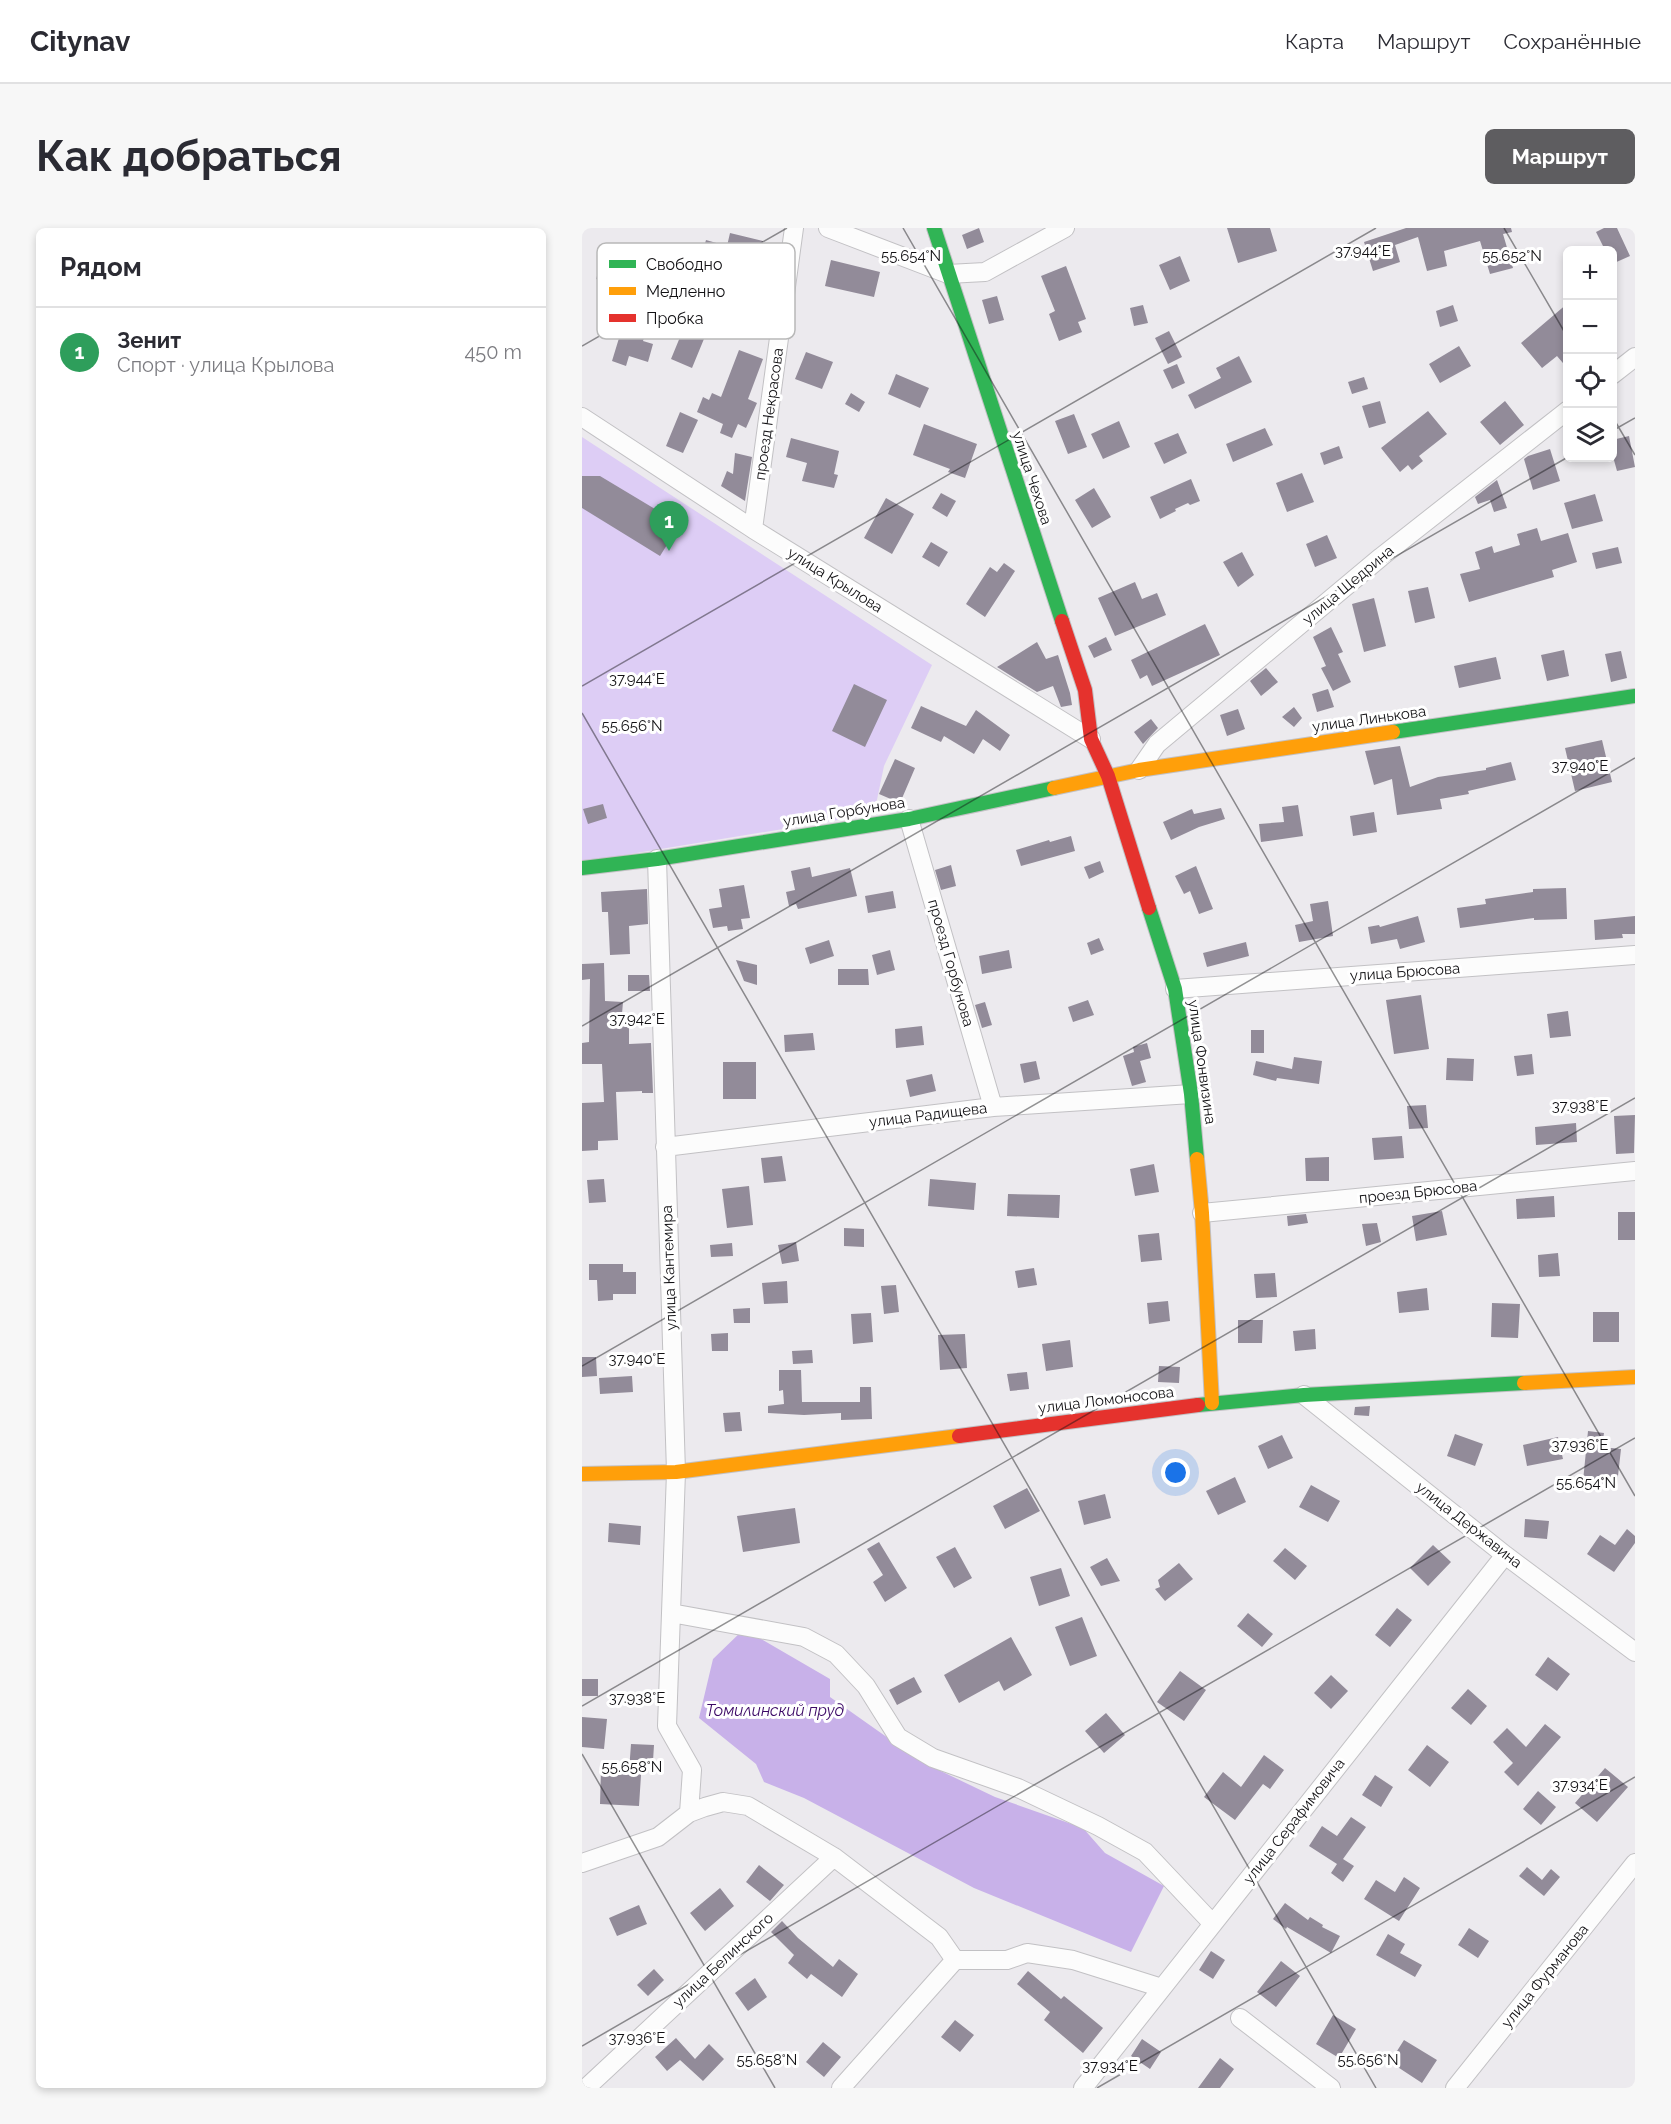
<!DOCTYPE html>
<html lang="ru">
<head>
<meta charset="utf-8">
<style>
  :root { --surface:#fff; --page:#f7f7f7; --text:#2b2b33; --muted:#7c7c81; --line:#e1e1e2; --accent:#5e5d60 }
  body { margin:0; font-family:Raleway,sans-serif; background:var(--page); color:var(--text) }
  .controls { position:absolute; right:18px; top:18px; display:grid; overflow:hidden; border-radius:9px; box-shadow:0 3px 9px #0003 }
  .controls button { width:54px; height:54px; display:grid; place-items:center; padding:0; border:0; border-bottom:2px solid var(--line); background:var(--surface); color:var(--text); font:30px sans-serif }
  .you { position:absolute; left:594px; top:1245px; width:21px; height:21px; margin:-15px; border:4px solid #fff; border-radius:50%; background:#1a73e8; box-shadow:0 0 0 9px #1a73e833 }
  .badge { display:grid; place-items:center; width:39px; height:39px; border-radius:50%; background:var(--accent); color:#fff; font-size:20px; font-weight:700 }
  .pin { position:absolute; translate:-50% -50px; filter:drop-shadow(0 2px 3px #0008) }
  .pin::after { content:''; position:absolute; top:32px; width:21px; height:18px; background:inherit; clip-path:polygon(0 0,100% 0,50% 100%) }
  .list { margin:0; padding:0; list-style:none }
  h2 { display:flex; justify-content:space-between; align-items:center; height:78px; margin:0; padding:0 24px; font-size:26px }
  h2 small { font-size:20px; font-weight:400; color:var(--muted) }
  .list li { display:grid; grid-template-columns:39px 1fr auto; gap:18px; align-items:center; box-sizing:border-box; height:90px; padding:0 24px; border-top:2px solid var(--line) }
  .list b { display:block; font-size:22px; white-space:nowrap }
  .list p { margin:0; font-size:20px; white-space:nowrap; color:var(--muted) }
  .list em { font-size:20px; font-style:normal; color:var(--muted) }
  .icon { flex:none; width:33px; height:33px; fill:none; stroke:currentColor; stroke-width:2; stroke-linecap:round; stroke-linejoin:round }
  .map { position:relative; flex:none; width:1053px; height:1860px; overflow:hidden; border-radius:9px }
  header { display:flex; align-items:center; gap:36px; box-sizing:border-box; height:84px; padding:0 30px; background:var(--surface); border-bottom:2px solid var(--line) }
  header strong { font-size:28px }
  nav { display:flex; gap:33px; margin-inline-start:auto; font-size:21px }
  .intro { display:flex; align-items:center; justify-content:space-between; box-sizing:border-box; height:144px; padding:0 36px }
  h1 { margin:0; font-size:42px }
  .button { padding:15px 27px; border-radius:9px; background:var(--accent); color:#fff; font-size:21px; font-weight:700 }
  main { display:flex; gap:36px; padding:0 36px }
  aside { flex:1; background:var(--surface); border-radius:9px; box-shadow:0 3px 9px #0003 }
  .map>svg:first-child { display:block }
  .green { fill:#ddcdf5 }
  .water { fill:#c8b1e9 }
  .building { fill:#928b99 }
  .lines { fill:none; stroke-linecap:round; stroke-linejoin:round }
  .street-casing { stroke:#c2c1c4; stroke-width:20 }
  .fast-casing { stroke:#c2c1c4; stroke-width:16 }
  .slow-casing { stroke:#c2c1c4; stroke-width:16 }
  .jam-casing { stroke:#c2c1c4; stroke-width:16 }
  .street { stroke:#fcfcfc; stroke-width:18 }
  .fast { stroke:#30b455; stroke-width:14 }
  .slow { stroke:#ff9f0a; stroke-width:14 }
  .jam { stroke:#e5322d; stroke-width:14 }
  .ticks { fill:none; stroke:#121114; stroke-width:1.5; stroke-opacity:0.45 }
  .labels { text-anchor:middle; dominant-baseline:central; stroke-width:6; stroke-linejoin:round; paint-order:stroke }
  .street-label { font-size:15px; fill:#121114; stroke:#fff }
  .water-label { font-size:16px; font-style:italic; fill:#3b0865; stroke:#fff }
  .key { fill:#fff; stroke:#b8b8b8; stroke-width:1.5 }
  .key-label { font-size:16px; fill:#121114 }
  .ticks-label { font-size:15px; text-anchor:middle; fill:#121114; stroke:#fff; stroke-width:6; stroke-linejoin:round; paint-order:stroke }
</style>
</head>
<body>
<header>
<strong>Citynav</strong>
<nav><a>Карта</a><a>Маршрут</a><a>Сохранённые</a></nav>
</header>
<div class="intro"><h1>Как добраться</h1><a class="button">Маршрут</a></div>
<main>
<aside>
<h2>Рядом<small></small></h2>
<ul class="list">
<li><span class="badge" style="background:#2e9e5b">1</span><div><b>Зенит</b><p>Спорт · улица Крылова</p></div><em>450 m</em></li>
</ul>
</aside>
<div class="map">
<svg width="1053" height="1860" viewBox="0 0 1053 1860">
  <rect width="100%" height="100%" fill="#eceaee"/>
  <path class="green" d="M0 209 350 437 302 538 292 586 0 634Z"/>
  <path class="water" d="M162 1401 248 1451V1469L340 1534 413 1569 501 1600 523 1625 582 1658 549 1724 392 1660 222 1570 182 1554 174 1536 117 1490 131 1431Z"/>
  <path class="building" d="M397 0 402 14 385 21 380 7Z
    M645 0H688L695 23 656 35Z
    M824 0H929L930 4 921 6 931 40 908 46 898 13 862 23 865 38 845 43 836 9 813 17 818 34 791 43 782 14Z
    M1022 0H1035L1048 28 1030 36V22H1023L1014 4Z
    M148 5 181 13 170 57 152 52 154 43 132 38 127 53 125 52 120 71 105 67 104 73 29 53 28 56 14 51 19 35 68 50 69 46 101 56 102 51 112 53 124 12 145 18Z
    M598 28 608 53 588 62 577 37Z
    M249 32 298 44 292 69 243 58Z
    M484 38 504 91 496 94 500 104 477 113 467 86 473 83 459 48Z
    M415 68 422 92 407 96 400 72Z
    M986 75V141L975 128 960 140 939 115Z
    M561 77 566 95 552 98 548 80Z
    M871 77 876 93 858 99 854 83Z
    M41 97 64 104 61 113 71 116 66 134 47 128 44 138 30 133Z
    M103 97 124 106 110 140 89 131Z
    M587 103 600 129 586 136 573 110Z
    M877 118 889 138 858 155 847 136Z
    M157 122 181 131 166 171 175 175 164 200 156 196 150 210 138 205 141 196 115 184 121 169 127 172 130 165 139 169Z
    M224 124 251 134 240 161 213 151Z
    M657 128 670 154 613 181 606 167 639 150 634 140Z
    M595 136 603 155 590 161 581 142Z
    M314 146 347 160 338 180 306 166Z
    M782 149 786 161 770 166 766 154Z
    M269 165 283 174 277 184 263 176Z
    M798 173 804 195 787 200 780 178Z
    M923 173 942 197 918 217 898 194Z
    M846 183 865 206 837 228 841 233 830 242 826 237 818 244 799 220Z
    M98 184 116 192 101 225 84 218Z
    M492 186 505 219 486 226 473 193Z
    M537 193 548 219 521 231 509 206Z
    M342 196 395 216 383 250 366 244 368 241 331 227Z
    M683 200 691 217 651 234 644 216Z
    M596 205 605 225 582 236 572 215Z
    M1047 208 1053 239 1035 243 1030 225V212Z
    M209 210 257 223 252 246 256 247 252 260 220 253 225 235 204 229Z
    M757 218 761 230 742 237 738 225Z
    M968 221 978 253 951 262 942 231 946 228Z
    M153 225 170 229 163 273 139 258 145 243 151 246Z
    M720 245 732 274 705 284 694 255Z
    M0 248H18L98 296 78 328 0 280Z
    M609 251 618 273 608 277 606 275 593 281 594 283 578 291 568 269Z
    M915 252 925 280 912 284 908 272 896 276 893 269Z
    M512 260 529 289 510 300 493 272Z
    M359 265 374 273 365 289 350 280Z
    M1013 266 1021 293 990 301 982 275Z
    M304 270 332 286 310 326 282 310Z
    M955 300 959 313 986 305 995 334 970 342 972 349 887 374 878 346 898 341 893 324 910 318 912 325 938 317 935 306Z
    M745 307 755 330 733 339 724 316Z
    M349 314 366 324 357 339 340 329Z
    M1036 319 1040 335 1014 341 1010 325Z
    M660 324 672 347 656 359 641 334Z
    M422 335 433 343 403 389 384 376 408 339 415 344Z
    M553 354 560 371 575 365 584 387 533 408 516 370Z
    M846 359 853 390 833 395 826 363Z
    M792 370 804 418 782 424 770 376Z
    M623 396 638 427 570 458 565 447 558 451 549 432Z
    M749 399 761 424 756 426 769 454 751 463 739 440 744 438 731 409Z
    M524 409 530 422 512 430 506 418Z
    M455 414 464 431 476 427 488 465 490 477 479 479 471 458 455 464 415 439Z
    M982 422 987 448 965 453 959 427Z
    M1039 423 1045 450 1029 454 1023 426Z
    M914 429 919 451 877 460 872 438Z
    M684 440 696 454 679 468 668 453Z
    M272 456 305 472 283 519 250 503Z
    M746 461 752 479 735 484 730 466Z
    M339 478 384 498 394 482 428 507 418 523 401 511 392 526 362 508 359 514 329 500Z
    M712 479 720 490 712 499 700 489Z
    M656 481 663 501 645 508 638 487Z
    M569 491 576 500 561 516 552 504Z
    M1020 512 1030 554 993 563 983 520Z
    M818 518 828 559 856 549 904 542V540L929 534 934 552 886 563 887 566 858 571 860 581 815 587 810 551 792 557 783 523Z
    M313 531 333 540 318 575 297 566Z
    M21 576 25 590 6 596 1 581Z
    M716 577 721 608 679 614 677 596 702 594 700 579Z
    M639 580 643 591 617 599 589 612 581 594 610 581 612 586Z
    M792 584 795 604 771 608 768 588Z
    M489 608 493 623 439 638 434 622 467 612 468 614Z
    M518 633 522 644 507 651 502 639Z
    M369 637 374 658 359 662 353 642Z
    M614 638 631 681 617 686 608 663 602 666 593 648Z
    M228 639 230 649 268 640 275 668 216 681 214 676 207 678 204 664 213 662 209 643Z
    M162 657 168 690 159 691 161 701 146 703 145 698 131 700 127 681 140 679 137 661Z
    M984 660 985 691 952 692V690L878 700 875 680 904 676 903 671 951 664V661Z
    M65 661 66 696 47 698 48 726 28 727 26 684H20L19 664Z
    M311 663 314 680 286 685 283 668Z
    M746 673 751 708 717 714 713 697 731 693 728 676Z
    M836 688 843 714 818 721 815 711 789 716 786 699 797 697 798 699Z
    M1053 688V706H1040L1041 710 1013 712 1012 692Z
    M517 710 522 722 509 727 505 715Z
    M247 712 252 728 228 736 223 720Z
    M664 714 667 728 625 739 621 725Z
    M308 722 313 742 295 747 290 727Z
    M427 722 430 740 400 746 397 728Z
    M154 732 175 737V757L162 753Z
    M22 735 23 773 41 774 40 786 47 787V816L69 815 71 865H60V863L34 864 36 912 16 913V922L0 923V875L22 874 20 836H0V815L7 814 8 751 0 752V736Z
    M256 741H286L287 757H256Z
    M46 747H67L68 763H46Z
    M839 767 847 821 812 826 804 772Z
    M506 772 512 787 491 794 486 779Z
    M403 774 410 797 400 800 393 777Z
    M986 783 989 808 968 810 965 786Z
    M340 798 342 817 314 820 313 801Z
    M669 802H682V825H669Z
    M231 805 233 822 203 824 202 807Z
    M565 815 569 830 558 833 564 854 550 858 541 828 552 824 551 819Z
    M950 826 952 846 935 848 932 828Z
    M712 829 740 833 737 856 695 850 694 853 671 847 674 833 710 841Z
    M865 830 892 831 891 853 864 852Z
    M454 833 458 851 442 855 438 836Z
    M141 834H174V871H141Z
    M350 846 354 863 328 869 324 852Z
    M844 877 846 900 827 901 825 878Z
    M1053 887 1052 925 1034 926 1032 888Z
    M994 895 995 914 954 917 953 899Z
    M820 908 822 930 792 932 790 910Z
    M200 928 204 953 182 955 179 930Z
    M747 929V953H724L723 930Z
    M572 936 577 964 553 968 548 941Z
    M22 951 24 974 7 975 5 952Z
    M348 951 394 955 392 982 346 978Z
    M167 958 171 997 145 1000 140 961Z
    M426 966 478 967 477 990 425 988Z
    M972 968 973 989 935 991 934 971Z
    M860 983 865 1007 834 1013 830 988Z
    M1036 984H1053V1012H1036Z
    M724 986 726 995 706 998 705 988Z
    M795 995 799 1014 784 1018 780 996Z
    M262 1000 282 1001V1019L262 1018Z
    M577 1005 580 1032 559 1034 556 1007Z
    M214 1014 217 1033 200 1036 196 1017Z
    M150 1015 151 1028 129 1029 128 1017Z
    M976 1025 978 1048 957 1049 956 1027Z
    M7 1036H41V1044H54V1066H31V1072L16 1073 15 1052H7Z
    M452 1040 455 1057 436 1060 433 1043Z
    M693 1045 695 1069 674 1070 672 1046Z
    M205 1053 206 1075 182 1076 180 1055Z
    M314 1057 317 1084 302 1086 299 1058Z
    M845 1060 847 1082 817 1085 815 1064Z
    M586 1073 588 1093 567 1096 565 1075Z
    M910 1075 938 1076 936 1110 909 1109Z
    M168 1080V1095H152L151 1081Z
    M1011 1084H1037V1114H1011Z
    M289 1085 291 1114 271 1116 269 1086Z
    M656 1092H681L680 1115H656Z
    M733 1101 734 1121 713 1123 711 1103Z
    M146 1105V1123H130L129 1106Z
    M383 1106 385 1140 358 1142 356 1107Z
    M488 1112 491 1139 464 1143 460 1116Z
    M230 1122 231 1135 211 1136 210 1123Z
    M0 1129H14L15 1148 0 1149Z
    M577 1138 598 1139 597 1155 576 1154Z
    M197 1142H219L220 1174H278V1159H289L290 1191 259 1192V1185L222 1187 186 1185V1178L202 1176 201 1162 197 1163Z
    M445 1144 447 1161 428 1163 425 1146Z
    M50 1148 51 1164 18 1166 17 1150Z
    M788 1178 787 1188 772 1187 773 1179Z
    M158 1184 160 1203 143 1204 141 1185Z
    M1006 1203 1022 1205 1020 1219 1039 1221 1035 1257 1001 1253Z
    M873 1206 901 1216 893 1238 865 1228Z
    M700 1207 711 1230 686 1241 676 1218Z
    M976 1209 981 1231 945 1238 941 1217Z
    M653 1249 664 1274 636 1287 624 1263Z
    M729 1257 758 1273 746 1294 717 1279Z
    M445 1260 458 1283 423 1301 411 1278Z
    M523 1266 529 1290 502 1297 496 1273Z
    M213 1280 218 1315 161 1324 155 1288Z
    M943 1291 967 1293 965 1311 942 1309Z
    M27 1295 59 1298 58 1317 26 1314Z
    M1045 1301 1053 1308V1315L1032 1344 1005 1326 1018 1307 1033 1317Z
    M297 1314 325 1360 303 1374 291 1354 301 1347 285 1321Z
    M851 1317 869 1334 846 1358 828 1340Z
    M373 1319 390 1350 372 1360 354 1329Z
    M703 1320 725 1338 713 1352 691 1333Z
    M525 1330 538 1353 519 1358 508 1339Z
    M597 1335 611 1351 583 1373 573 1361 578 1359 576 1352Z
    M479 1340 488 1368 457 1378 448 1349Z
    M815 1380 830 1392 808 1419 793 1407Z
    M666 1385 691 1406 680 1419 655 1398Z
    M500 1389 515 1428 488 1438 473 1399Z
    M429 1409 450 1447 422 1463 417 1453 377 1475 362 1447Z
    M966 1429 988 1446 975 1463 953 1447Z
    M598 1443 624 1462 602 1493 575 1474Z
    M749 1447 766 1463 749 1481 732 1465Z
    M332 1449 340 1464 315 1477 307 1462Z
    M0 1451H16V1468H0Z
    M886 1461 905 1478 889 1497 869 1480Z
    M524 1485 543 1507 522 1525 503 1503Z
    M0 1489 25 1491 22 1521 0 1519Z
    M963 1496 979 1509 936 1558 922 1544 931 1535 911 1514 925 1500 944 1519Z
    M49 1516 72 1517 71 1533 60 1532 57 1578 18 1576 19 1541 47 1543Z
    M845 1517 867 1534 848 1559 826 1542Z
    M682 1527 702 1542 688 1561 681 1556 653 1592 622 1569 641 1544 659 1559Z
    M1023 1540 1046 1559 1015 1594 993 1575Z
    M793 1547 811 1559 799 1579 780 1567Z
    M956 1563 974 1579 959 1597 941 1581Z
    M769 1589 784 1599 761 1631 772 1638 761 1654 749 1645 755 1636 727 1618 740 1598 755 1608Z
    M177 1637 202 1657 188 1673 164 1654Z
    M945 1639 960 1652 969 1641 978 1649 962 1668 937 1648Z
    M822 1649 838 1660 817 1693 782 1671 794 1652 813 1664Z
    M138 1660 152 1678 123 1703 108 1685Z
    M703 1675 726 1692 728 1689 741 1697 740 1699 758 1708 749 1725 705 1699 704 1701 691 1691Z
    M57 1677 65 1696 35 1708 27 1690Z
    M200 1693 216 1710 251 1739 257 1731 276 1746 260 1769 229 1746 225 1751 206 1735 212 1727 189 1704Z
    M887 1700 907 1713 896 1730 876 1717Z
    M806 1706 823 1716 818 1725 840 1737 833 1749 794 1727Z
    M629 1723 643 1732 631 1751 617 1742Z
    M699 1733 718 1748 694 1779 675 1764Z
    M72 1741 82 1752 66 1768 55 1757Z
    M446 1743 479 1771 482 1768 521 1800 501 1825 462 1792 468 1784 435 1756Z
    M173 1750 185 1769 166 1783 153 1765Z
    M751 1787 774 1801 757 1830 734 1816Z
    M373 1792 392 1807 378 1824 359 1809Z
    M94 1810 113 1831 127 1816 142 1831 121 1853 98 1832 85 1843 73 1829Z
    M560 1811 579 1824 568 1841 549 1828Z
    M822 1812 855 1832 840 1855 808 1834Z
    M241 1814 259 1829 242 1849 224 1834Z
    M638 1830 652 1841 638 1860H616Z"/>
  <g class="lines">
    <defs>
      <path id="street" d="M246 0 366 46 403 44 483 0
        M1030 147 1053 129
        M0 189 171 301 509 511
        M171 301 212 0
        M557 542 575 516 799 329 986 182
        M327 591 411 879
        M75 631 94 1244 85 1498 110 1542 107 1585
        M593 761 1053 727
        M83 919 411 879 609 866
        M620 985 1053 943
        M722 1167 923 1327 1053 1424
        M89 1385 222 1409 254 1426 284 1458 316 1509 351 1530 436 1560 516 1598 563 1624 631 1696
        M0 1635 76 1609 107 1585 123 1579 141 1574 166 1578 252 1629 357 1709 373 1732
        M373 1732H425L445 1725 491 1732 580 1760
        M658 1790 749 1860
        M4 1860 252 1629
        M259 1860 373 1732
        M501 1860 923 1327
        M873 1860 1053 1635"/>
      <path id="fast" d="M352 0 480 393
        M811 504 1053 468
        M0 640 75 631 327 591 472 560
        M567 680 593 761 609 866 615 931
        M616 1177 722 1167 942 1155"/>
      <path id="slow" d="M472 560 557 542 811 504
        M615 931 620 985 630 1175
        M942 1155 1053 1149
        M0 1246 94 1244 377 1208"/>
      <path id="jam" d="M480 393 503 462 509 511 526 548 567 680
        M377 1208 616 1177"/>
    </defs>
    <use href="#street" class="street-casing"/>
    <use href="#fast" class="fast-casing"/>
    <use href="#slow" class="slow-casing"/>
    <use href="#jam" class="jam-casing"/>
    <use href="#street" class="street"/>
    <use href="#fast" class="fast"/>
    <use href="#slow" class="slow"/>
    <use href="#jam" class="jam"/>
  </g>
  <path class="ticks" d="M321 0 1053 1268M922 0 986 110M0 118 205 0M1030 188 1053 227M1030 203 1053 190M0 458 794 0M0 485 794 1860M0 798 986 229M0 1138 1053 530M0 1478 1053 870M0 1526 193 1860M0 1818 1053 1210M515 1860 1053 1549"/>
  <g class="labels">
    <g class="street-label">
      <text transform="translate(187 186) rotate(-82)">проезд Некрасова</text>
      <text transform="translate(450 250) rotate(72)">улица Чехова</text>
      <text transform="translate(253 352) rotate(32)">улица Крылова</text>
      <text transform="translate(766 357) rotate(-40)">улица Щедрина</text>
      <text transform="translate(787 491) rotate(-8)">улица Линькова</text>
      <text transform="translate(262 584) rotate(-9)">улица Горбунова</text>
      <text transform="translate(369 735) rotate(74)">проезд Горбунова</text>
      <text transform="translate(823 744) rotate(-4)">улица Брюсова</text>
      <text transform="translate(620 834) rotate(82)">улица Фонвизина</text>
      <text transform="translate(346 887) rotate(-7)">улица Радищева</text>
      <text transform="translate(836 964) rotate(-6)">проезд Брюсова</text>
      <text transform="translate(87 1040) rotate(-92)">улица Кантемира</text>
      <text transform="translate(524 1172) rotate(-7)">улица Ломоносова</text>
      <text transform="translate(887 1297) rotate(38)">улица Державина</text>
      <text transform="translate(712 1593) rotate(-52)">улица Серафимовича</text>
      <text transform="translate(141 1732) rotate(-43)">улица Белинского</text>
      <text transform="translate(963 1748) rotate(-51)">улица Фурманова</text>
    </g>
    <g class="water-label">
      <text x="193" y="1482">Томилинский пруд</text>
    </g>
  </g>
  <rect x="15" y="15" width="198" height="96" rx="9" class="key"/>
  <rect x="27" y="32" width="27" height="8" fill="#30b455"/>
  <rect x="27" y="59" width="27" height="8" fill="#ff9f0a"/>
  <rect x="27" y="86" width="27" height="8" fill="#e5322d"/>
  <g class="key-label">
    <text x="64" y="42">Свободно</text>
    <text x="64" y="69">Медленно</text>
    <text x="64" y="96">Пробка</text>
  </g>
  <g class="ticks-label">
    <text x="781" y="28">37.944°E</text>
    <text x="329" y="33">55.654°N</text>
    <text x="930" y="33">55.652°N</text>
    <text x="55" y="456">37.944°E</text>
    <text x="50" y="503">55.656°N</text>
    <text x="998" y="543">37.940°E</text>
    <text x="55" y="796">37.942°E</text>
    <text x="998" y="883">37.938°E</text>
    <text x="55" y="1136">37.940°E</text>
    <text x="998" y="1222">37.936°E</text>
    <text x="1004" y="1260">55.654°N</text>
    <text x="55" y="1475">37.938°E</text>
    <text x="50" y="1544">55.658°N</text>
    <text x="998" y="1562">37.934°E</text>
    <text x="55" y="1815">37.936°E</text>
    <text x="185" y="1837">55.658°N</text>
    <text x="786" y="1837">55.656°N</text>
    <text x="528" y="1843">37.934°E</text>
  </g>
</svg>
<div class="controls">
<button>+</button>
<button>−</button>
<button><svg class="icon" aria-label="locate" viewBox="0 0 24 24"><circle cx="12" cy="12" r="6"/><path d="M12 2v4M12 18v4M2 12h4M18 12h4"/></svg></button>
<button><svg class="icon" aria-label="layers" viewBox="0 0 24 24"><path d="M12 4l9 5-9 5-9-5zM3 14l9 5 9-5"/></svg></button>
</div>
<div class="you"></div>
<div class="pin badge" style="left:87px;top:323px;background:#2e9e5b">1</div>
</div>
</main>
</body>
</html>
